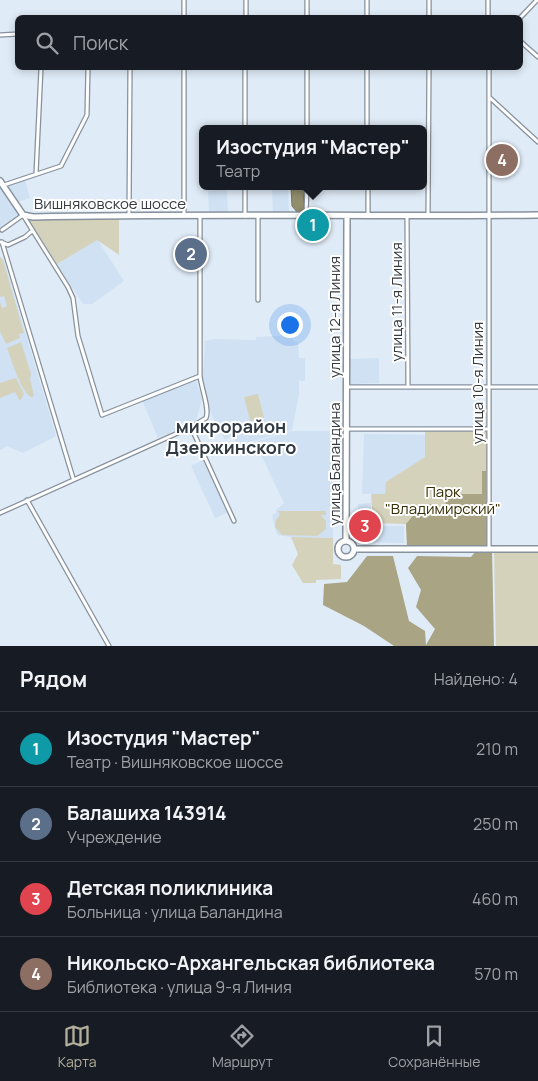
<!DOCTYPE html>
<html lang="ru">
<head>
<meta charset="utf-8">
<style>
  :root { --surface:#171b24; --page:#242831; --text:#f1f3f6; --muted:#9ea1a6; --line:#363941; --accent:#b2af9a }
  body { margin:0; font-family:Manrope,sans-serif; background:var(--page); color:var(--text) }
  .you { position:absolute; left:289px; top:324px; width:18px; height:18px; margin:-12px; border:4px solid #fff; border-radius:50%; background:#1a73e8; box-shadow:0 0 0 8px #1a73e833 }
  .badge { display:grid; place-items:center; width:32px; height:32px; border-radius:50%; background:var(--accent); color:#fff; font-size:16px; font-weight:700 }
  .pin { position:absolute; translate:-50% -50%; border:2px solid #fff; box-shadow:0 1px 5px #0006 }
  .popup { position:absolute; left:199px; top:125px; width:228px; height:65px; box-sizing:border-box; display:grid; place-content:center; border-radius:8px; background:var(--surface); filter:drop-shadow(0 1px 4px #0005); font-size:16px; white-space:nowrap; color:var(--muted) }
  .popup b { font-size:19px; color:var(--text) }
  .popup::after { content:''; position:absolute; left:50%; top:100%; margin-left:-10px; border:10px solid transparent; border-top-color:var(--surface) }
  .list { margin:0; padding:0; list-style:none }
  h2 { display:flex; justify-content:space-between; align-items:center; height:65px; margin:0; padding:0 20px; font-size:21px }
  h2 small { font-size:16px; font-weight:400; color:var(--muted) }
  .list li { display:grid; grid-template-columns:32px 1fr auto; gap:15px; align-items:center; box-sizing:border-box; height:75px; padding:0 20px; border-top:1px solid var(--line) }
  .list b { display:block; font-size:19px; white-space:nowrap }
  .list p { margin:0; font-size:16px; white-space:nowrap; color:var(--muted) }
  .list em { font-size:16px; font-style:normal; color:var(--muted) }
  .icon { flex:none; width:28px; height:28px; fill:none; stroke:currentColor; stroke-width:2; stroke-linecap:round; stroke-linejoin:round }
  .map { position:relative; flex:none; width:538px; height:646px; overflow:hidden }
  .search { position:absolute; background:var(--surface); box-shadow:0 2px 8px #0003; left:15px; right:15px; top:15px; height:55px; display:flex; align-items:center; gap:12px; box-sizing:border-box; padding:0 18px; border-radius:8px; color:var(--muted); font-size:19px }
  .sheet { height:365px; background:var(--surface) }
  nav { display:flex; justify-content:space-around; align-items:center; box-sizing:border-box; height:70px; border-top:1px solid var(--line); background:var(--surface); font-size:14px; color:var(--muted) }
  nav a { display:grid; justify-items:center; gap:2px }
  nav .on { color:var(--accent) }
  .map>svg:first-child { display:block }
  .built { fill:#d0e1f3 }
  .green { fill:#d4d2bb }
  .forest { fill:#a9a584 }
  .water { fill:#918d6d; stroke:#76745f }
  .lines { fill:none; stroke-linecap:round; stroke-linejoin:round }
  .street-casing { stroke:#87929d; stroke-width:5.5 }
  .secondary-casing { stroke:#87929d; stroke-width:8 }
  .street { stroke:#fff; stroke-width:3 }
  .secondary { stroke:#fff; stroke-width:5 }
  .labels { text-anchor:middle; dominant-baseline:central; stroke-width:4; stroke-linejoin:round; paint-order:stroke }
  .street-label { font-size:15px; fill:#363b3f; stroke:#fff }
  .park-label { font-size:15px; fill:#342e02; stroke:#fff }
  .quarter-label { font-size:18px; font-weight:bold; fill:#313a43; stroke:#fff }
</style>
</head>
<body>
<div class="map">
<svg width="538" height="646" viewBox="0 0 538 646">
  <rect width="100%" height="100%" fill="#dfebf7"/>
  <path class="built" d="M25 180 30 198 18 202 7 186Z
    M0 188 19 216 0 229Z
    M288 188 289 214H273L272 189Z
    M221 190 227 191 228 213H209L208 191Z
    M97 239 124 281 92 304H83L57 264Z
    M0 256 4 260 56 436 23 453 7 446 0 450Z
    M292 335 293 340 298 343 299 358H305V381H299V394L292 430 254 441 236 443 232 436 225 440 214 421 202 390 205 341 213 339 256 340V337Z
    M379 358V383L349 384V359Z
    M196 381 202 398 196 421 158 438 142 400Z
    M292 431H334L333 538 291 537 278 535 276 532 272 515 276 513V510L284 503 255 442Z
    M364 434 425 435 426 457 386 482V494H362Z
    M205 459 229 512 215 518 191 466Z
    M371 503V526H404V543L357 542 358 504Z"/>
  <path class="green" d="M28 218H119V255L97 240 57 264Z
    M0 257 3 260 24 333 19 334 20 338 6 344 0 331V302L2 308 7 306 4 296 0 297Z
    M21 342 31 374 30 379 34 396 31 397C20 390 12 361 7 348Z
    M16 378 24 394 20 401 15 392 0 398V383Z
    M258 394 264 418 250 421 244 397Z
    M425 431H487L488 548H407L406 524 373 523 371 494H385L386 482 425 457Z
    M278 511H326V515H321L326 521V529L317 536 282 535 275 527 276 520 280 515Z
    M291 537 333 538V564L341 565V579L316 580V583H303L292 565 298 554Z
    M494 551 538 552V646H496Z"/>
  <path class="forest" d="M482 471H486L487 547 407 545 406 524 423 504H437L438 512H443L446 502 443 494H482Z
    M492 550 494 646H394L364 626 323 605 324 584 347 582 367 556H393L409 621 425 631 426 645 435 629 416 607 421 590 408 568 417 556 471 557 475 552Z"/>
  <path class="water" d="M291 186H303L304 210 298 213 292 206Z"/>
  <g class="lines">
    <defs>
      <path id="street" d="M307 0V18
        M488 0V18
        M184 18V0
        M246 18V0
        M367 18V0
        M429 18V0
        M520 18 537 0
        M0 35 18 34
        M520 41 538 57
        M367 68V129
        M489 68V549
        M489 97 538 142
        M245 129V68
        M307 129V68
        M36 174 41 68
        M4 185 61 166 87 115 88 68
        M368 186V216
        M129 214 130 68
        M184 216V68
        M245 216V186
        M258 216V300
        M306 216 307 186
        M407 216 408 387
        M428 216 429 68
        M2 230 23 215 68 287 73 298 78 336 102 415 200 376
        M1 242 8 245 25 237 32 231
        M2 242 73 478
        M347 387H538
        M191 427 234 521
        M346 429H488
        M27 500 109 646
        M0 513 191 427 206 418C210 409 201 387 200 376V216"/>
      <path id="secondary" d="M0 181 23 215 33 217C201 213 370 217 538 215
        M346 541 347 216
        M338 549a8 8 0 1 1 16 0a8 8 0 1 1-16 0Z
        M354 549H538"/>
    </defs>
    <use href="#street" class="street-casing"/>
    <use href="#secondary" class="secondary-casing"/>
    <use href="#street" class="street"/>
    <use href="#secondary" class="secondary"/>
  </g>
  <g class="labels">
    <g class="street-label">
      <text x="110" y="203">Вишняковское шоссе</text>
      <text transform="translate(396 302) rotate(-90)">улица 11-я Линия</text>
      <text transform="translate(334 317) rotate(-90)">улица 12-я Линия</text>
      <text transform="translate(477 383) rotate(-90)">улица 10-я Линия</text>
      <text transform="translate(334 464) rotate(-90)">улица Баландина</text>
    </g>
    <g class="park-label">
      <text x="443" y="491">Парк<tspan x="443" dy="17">"Владимирский"</tspan></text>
    </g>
    <g class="quarter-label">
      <text x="231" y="426">микрорайон<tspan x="231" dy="21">Дзержинского</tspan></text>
    </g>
  </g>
</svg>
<div class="you"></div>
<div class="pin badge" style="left:313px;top:225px;background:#0f9aa8">1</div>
<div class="popup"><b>Изостудия &quot;Мастер&quot;</b>Театр</div>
<div class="pin badge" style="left:191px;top:254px;background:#5c6f8a">2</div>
<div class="pin badge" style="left:365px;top:526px;background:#e0444e">3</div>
<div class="pin badge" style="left:502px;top:160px;background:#8d6e63">4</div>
<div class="search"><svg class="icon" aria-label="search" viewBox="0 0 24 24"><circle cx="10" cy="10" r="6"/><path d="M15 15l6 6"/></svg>Поиск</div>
</div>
<section class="sheet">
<h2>Рядом<small>Найдено: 4</small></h2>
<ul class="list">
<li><span class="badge" style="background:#0f9aa8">1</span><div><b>Изостудия &quot;Мастер&quot;</b><p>Театр · Вишняковское шоссе</p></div><em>210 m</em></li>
<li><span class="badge" style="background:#5c6f8a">2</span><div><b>Балашиха 143914</b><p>Учреждение</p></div><em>250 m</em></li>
<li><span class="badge" style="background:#e0444e">3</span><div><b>Детская поликлиника</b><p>Больница · улица Баландина</p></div><em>460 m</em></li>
<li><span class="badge" style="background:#8d6e63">4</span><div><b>Никольско-Архангельская библиотека</b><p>Библиотека · улица 9-я Линия</p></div><em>570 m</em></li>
</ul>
</section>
<nav>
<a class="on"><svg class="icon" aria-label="map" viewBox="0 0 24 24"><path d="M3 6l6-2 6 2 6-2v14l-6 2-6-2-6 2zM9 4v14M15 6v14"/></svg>Карта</a>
<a><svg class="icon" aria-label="directions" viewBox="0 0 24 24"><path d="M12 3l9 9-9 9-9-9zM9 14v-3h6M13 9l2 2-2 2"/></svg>Маршрут</a>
<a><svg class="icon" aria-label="saved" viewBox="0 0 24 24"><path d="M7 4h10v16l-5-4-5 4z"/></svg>Сохранённые</a>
</nav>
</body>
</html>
